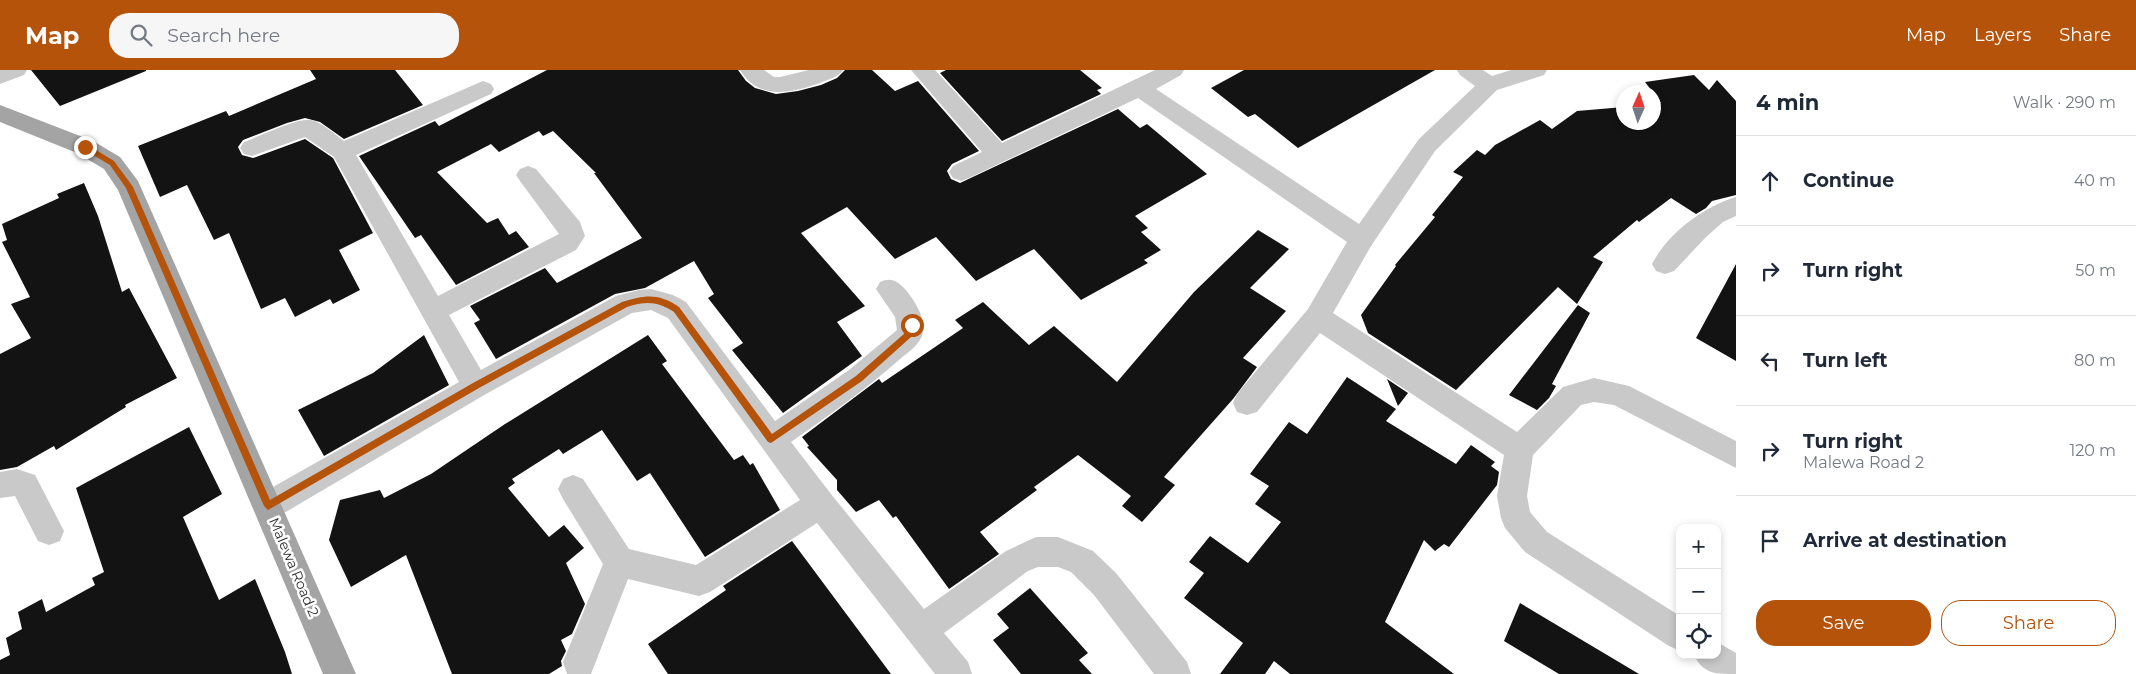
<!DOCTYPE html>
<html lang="en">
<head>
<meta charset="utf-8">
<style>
  :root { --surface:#fff; --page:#f6f6f7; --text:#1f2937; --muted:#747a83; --line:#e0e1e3; --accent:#b45309 }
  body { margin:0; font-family:Montserrat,sans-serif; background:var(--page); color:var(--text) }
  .controls { position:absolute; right:15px; bottom:15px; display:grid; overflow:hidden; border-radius:10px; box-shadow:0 2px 8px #0003 }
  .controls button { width:45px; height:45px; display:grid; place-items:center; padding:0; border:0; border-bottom:1px solid var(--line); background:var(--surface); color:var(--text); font:25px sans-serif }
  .compass { position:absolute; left:1616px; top:15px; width:45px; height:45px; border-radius:50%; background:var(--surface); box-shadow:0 2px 8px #0003; rotate:3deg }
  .stop { position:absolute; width:15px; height:15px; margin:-11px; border:4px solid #b45309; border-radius:50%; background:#fff }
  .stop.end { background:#b45309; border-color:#fff; box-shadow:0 1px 5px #0008 }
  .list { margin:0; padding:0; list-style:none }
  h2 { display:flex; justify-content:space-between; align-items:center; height:65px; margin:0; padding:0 20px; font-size:21px }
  h2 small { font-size:16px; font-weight:400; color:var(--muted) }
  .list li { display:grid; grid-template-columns:32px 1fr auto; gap:15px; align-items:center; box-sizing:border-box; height:90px; padding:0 20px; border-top:1px solid var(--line) }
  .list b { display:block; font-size:19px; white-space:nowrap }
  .list p { margin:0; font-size:16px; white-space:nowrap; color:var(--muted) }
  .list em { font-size:16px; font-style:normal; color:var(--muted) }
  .actions { display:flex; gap:10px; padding:15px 20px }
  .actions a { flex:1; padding:11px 0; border:1px solid var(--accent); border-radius:20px; text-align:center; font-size:18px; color:var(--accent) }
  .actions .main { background:var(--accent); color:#fff }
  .icon { flex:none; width:28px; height:28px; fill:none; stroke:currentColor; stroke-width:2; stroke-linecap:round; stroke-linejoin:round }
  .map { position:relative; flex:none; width:1736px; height:604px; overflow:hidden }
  header { display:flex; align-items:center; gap:30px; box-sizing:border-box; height:70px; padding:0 25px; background:var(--accent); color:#fff }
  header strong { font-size:24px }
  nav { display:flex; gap:28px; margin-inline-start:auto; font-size:18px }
  .search { width:350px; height:45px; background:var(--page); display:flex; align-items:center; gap:12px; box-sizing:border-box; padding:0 18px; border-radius:20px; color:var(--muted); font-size:19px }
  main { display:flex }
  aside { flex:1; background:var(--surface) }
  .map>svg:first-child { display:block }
  .building { fill:#131313 }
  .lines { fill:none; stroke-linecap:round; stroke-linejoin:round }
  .minor { fill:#c9c9c9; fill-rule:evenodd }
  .major { fill:#a4a4a4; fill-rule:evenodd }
  .route { fill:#b45309 }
  .labels { text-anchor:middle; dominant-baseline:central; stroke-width:5; stroke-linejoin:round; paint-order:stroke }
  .street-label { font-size:14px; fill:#2c2c2c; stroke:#fff }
</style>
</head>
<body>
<header>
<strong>Map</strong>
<div class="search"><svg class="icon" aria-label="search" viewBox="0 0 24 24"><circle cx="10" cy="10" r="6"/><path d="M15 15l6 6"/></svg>Search here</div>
<nav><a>Map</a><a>Layers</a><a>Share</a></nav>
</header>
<main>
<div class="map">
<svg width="1736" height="604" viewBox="0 0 1736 604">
  <rect width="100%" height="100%" fill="#fff"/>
  <path class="building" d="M31 0H146V1L60 36Z
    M310 0H395L423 35 344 69 320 52 305 48 287 53 243 70 238 77 242 85 253 88 305 69 333 88 373 163 339 180 360 220 333 234 330 229 295 247 285 228 261 239 229 163 214 170 187 115 160 127 138 76 226 41 229 46 316 9Z
    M547 0H738L746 11 755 18 776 24 798 21 821 15 837 8 845 0H872L895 21 918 11 979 81 952 94 947 101 951 109 960 113 1118 39 1140 58 1147 54 1207 104 1135 146 1148 158 1141 162 1161 180 1144 190 1148 193 1081 230 1034 179 976 211 936 167 895 189 847 137 801 163 865 236 837 252 862 286 783 343 732 280 743 273 708 228 714 224 694 191 645 218 615 224 496 289 474 253 480 250 470 236 545 198 557 213 642 168 594 103H596L553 61 543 66 539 61 499 82 491 74 437 102 487 153 498 148 509 165 516 161 529 177 456 215 421 165 415 168 359 86 435 51 439 56Z
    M946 0H1080L1102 18 1097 20 1101 24 1002 71 940 3Z
    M1244 0H1435L1298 78 1255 44 1248 47 1211 18Z
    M1694 5 1709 20 1717 10 1736 31V125L1712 131 1706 138 1696 144 1671 128 1639 152 1637 150 1593 187 1603 192 1577 234 1558 217 1456 320 1368 263 1361 245 1396 196 1395 195 1435 147 1432 145 1463 107 1453 102 1477 80 1485 85 1495 75 1540 50 1552 59 1577 41 1624 37V52H1654V34L1661 33 1645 12Z
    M84 113 98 146 122 222 129 218 177 308 125 335 126 337 56 380 54 376 17 397 0 400V284L31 268 11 234 30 227 2 172 7 170 2 154 59 128 57 124Z
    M1258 160 1289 179 1250 218 1286 241 1243 288 1257 297 1233 329 1164 407 1175 415 1142 452 1122 436 1131 426 1078 385 1034 417 1037 420 980 462 999 484 949 519 896 446 893 448 879 430 856 442 837 420V410L807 377 809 376 802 367 879 309 882 313 963 258 955 250 983 232 1029 275 1054 256 1117 312 1194 222Z
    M1736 194V291L1696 268Z
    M1578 235 1590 243 1552 314 1556 316 1549 328 1537 340 1509 325Z
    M424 265 449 315 324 386 298 340 373 303Z
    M648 265 667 291 662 294 734 390 743 385 750 395 753 393 780 440 705 487 650 403 637 411 602 360 563 384 559 379 512 409 515 413 508 418 549 467 564 455 584 478 566 493 585 534 572 564 561 570 566 581 561 591 562 596 549 604H452L406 485 351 517 329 470 340 430 380 420 384 428 431 404 505 354Z
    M1347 307 1396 339 1386 351 1456 394 1471 375 1495 392 1491 396 1499 402 1497 415 1449 477 1444 474 1435 481 1424 470 1385 552 1454 604H1290L1274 591 1265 604H1220L1243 573 1184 528 1204 503 1189 492 1210 466 1248 493 1281 452 1255 434 1269 416 1250 404 1289 352 1307 364Z
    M1387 309 1408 323 1398 336Z
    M189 357 222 424 183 447 219 530 255 509 285 582 292 604H0V590L10 585 6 568 22 559 18 542 42 529 46 542 95 515 92 508 104 502 76 418Z
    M792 471 891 604H668L648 574 726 520 723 516Z
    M1030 518 1088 583 1079 590 1092 604H1021L993 570 1009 558 997 544Z
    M1520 533 1639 604H1559L1504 571Z"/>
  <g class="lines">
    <path class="minor" d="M0 0H27L24 5 0 14Z
      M740 0H764L774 7H780L809 0H843C838 8 828 9 820 13 791 23 759 31 740 0Z
      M911 0H935L1002 73 1155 0H1184L1181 5 1156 19 1359 154 1419 69 1475 16 1460 5 1457 0H1483L1492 6 1511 0H1547L1544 5 1497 20 1435 81 1371 176 1333 243 1517 362 1563 317 1594 308 1629 316 1736 371V398L1614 335 1594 332 1581 335 1533 385 1527 426 1530 442 1547 462 1680 546V581L1669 576 1525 482 1505 458 1501 448 1497 426 1504 385 1320 263 1257 342 1247 345 1237 342 1233 333 1237 324 1308 239 1347 172 1138 28 969 108 961 111 953 108 949 102 953 96 982 82Z
      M483 11 491 14 494 19 491 24 356 85 438 226 559 164 520 111 516 105 520 99 528 96 536 99 580 152 585 166 576 180 449 245 481 300 616 226 639 220 651 219 673 225 686 232 775 351 849 300 897 260 895 247 876 219 880 212C892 207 897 211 906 220 915 232 928 250 922 266 918 276 907 283 899 290 865 320 828 346 791 372L831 424 924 539 1006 481 1036 467H1058L1093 481 1116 503 1187 592 1191 604H1154L1094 525 1071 502 1058 497H1038L1028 501 944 563 968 592 972 604H935L817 453 710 522 699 526 628 509 591 604H567L563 592 603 494 563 429 558 419 563 409 573 405 583 409 629 479 696 495 800 430 668 248 651 240 632 243 486 324 279 446 268 450 257 446 253 436 257 426 459 312 334 87 305 67 252 86 244 84 240 78 244 72C258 67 297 48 311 50 322 52 334 64 344 71Z
      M1736 127V146L1723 152 1706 167 1674 201 1665 204 1656 201 1652 194C1668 163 1703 137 1736 127Z
      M17 399 35 405 64 461 60 471 49 475 38 471 15 426 0 428V402Z
      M1717 572 1736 583V604C1715 604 1703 604 1694 585H1717Z"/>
    <path class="major" d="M0 35 93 71 120 87 138 111 356 604H323L118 120 104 99 77 83 0 52Z"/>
  </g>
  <path class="route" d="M83 75H88L114 91 133 117 270 430 473 313 622 232C646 225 658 223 679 237L772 364 856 306 905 263 909 253H915L916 255 911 267 862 311 771 373 768 372 674 242C658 231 645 231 627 237L479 318 268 440 264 436 126 118 110 95 83 79Z"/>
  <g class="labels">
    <g class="street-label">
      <text transform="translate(294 497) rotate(67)">Malewa Road 2</text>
    </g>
  </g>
</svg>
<div class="controls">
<button>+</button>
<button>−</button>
<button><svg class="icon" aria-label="locate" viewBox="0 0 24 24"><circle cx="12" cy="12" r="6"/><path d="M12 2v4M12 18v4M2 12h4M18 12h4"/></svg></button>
</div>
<svg class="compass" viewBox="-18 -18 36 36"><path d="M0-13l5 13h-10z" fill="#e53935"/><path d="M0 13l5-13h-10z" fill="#747a83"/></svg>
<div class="stop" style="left:912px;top:255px"></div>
<div class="stop end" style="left:85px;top:77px"></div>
</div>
<aside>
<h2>4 min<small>Walk · 290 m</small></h2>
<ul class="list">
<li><svg class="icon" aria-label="ahead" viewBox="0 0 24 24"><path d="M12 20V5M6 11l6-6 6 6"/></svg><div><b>Continue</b></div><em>40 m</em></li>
<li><svg class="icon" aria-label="right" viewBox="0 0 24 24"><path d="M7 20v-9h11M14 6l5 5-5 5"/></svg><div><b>Turn right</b></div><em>50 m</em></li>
<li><svg class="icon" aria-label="left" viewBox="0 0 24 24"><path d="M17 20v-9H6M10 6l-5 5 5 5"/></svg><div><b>Turn left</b></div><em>80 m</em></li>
<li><svg class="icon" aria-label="right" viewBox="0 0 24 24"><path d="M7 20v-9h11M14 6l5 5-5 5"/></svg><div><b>Turn right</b><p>Malewa Road 2</p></div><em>120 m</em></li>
<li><svg class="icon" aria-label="arrive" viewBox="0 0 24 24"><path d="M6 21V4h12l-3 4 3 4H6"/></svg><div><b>Arrive at destination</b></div></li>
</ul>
<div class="actions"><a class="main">Save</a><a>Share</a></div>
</aside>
</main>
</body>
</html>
